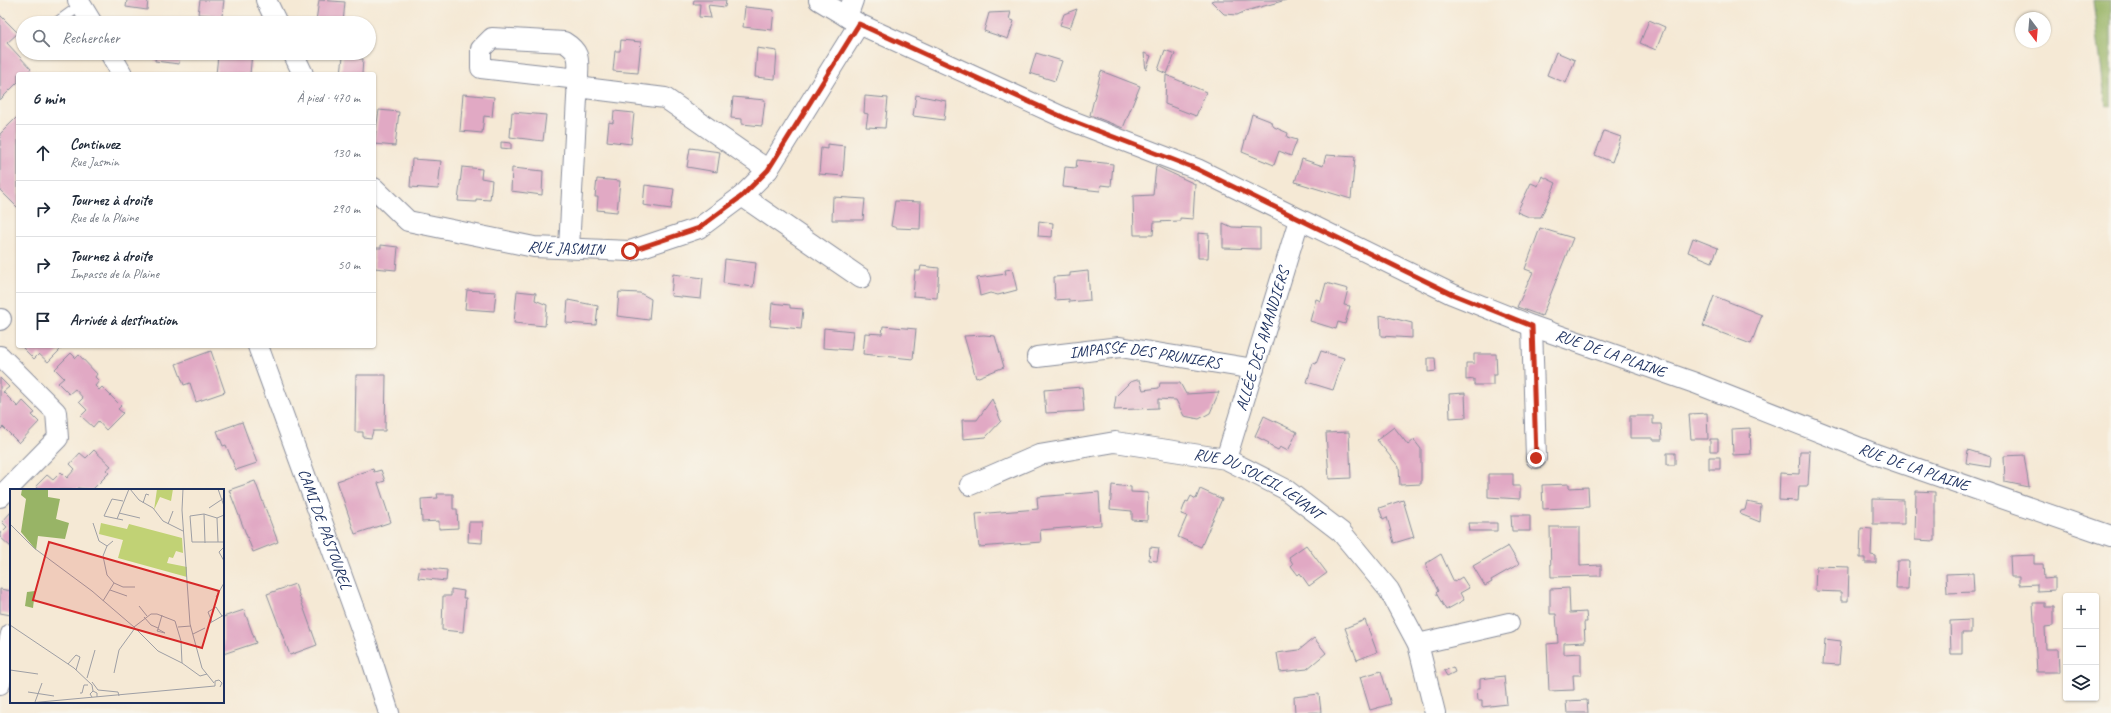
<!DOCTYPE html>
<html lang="fr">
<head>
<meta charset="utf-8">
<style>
  :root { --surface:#fff; --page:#f6f6f7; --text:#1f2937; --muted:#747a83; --line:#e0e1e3 }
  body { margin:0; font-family:Caveat,sans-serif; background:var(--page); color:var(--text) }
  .controls { position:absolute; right:12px; bottom:12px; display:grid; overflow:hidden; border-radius:4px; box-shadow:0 1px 3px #0004 }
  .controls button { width:36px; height:36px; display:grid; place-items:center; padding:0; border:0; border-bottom:1px solid var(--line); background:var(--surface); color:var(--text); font:20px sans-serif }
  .compass { position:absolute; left:2015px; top:12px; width:36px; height:36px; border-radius:50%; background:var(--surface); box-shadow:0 1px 3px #0004; rotate:164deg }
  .stop { position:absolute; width:12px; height:12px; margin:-9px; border:3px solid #c8321e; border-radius:50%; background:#fff }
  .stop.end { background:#c8321e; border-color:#fff; box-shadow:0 1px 4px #0008 }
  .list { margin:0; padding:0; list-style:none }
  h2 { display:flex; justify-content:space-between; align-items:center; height:52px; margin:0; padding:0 16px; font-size:17px }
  h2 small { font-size:13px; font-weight:400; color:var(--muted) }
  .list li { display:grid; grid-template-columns:26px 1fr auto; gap:12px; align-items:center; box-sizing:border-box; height:56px; padding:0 16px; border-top:1px solid var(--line) }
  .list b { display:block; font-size:15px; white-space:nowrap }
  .list p { margin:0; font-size:13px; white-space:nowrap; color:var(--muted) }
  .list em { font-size:13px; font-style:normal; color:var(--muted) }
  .icon { flex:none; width:22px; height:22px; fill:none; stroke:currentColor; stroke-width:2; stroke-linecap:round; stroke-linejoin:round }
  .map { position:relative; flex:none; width:2111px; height:713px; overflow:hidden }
  .search { position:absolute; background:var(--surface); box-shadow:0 1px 3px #0004; left:16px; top:16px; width:360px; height:44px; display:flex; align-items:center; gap:10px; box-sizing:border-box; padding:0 14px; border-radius:22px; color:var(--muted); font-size:15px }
  .panel { position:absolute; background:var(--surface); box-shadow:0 1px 3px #0004; left:16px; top:72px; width:360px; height:276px; border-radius:4px }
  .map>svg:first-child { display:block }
  .forest { fill:#98b466; stroke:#5a7262 }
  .building { fill:#e1a9c4 }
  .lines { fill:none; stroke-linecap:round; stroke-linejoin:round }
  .lane-casing { stroke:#888c9a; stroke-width:12 }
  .street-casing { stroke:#888c9a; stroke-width:22 }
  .lane { stroke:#fff; stroke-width:10 }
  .street { stroke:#fff; stroke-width:20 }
  .route { stroke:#c8321e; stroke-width:5 }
  .labels { text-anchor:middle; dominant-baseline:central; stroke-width:3; stroke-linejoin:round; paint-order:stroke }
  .street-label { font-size:16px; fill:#1b2f5e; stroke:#f7f3e8 }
  .inset-road { fill:none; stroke:#9e9fa5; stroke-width:1 }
  .view { fill:#d62828; fill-opacity:0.15; stroke:#d62828; stroke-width:2 }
  .inset-edge { fill:none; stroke:#1b2f5e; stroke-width:2 }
</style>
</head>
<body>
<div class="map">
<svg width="2111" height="713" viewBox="0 0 2111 713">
  <rect width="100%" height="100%" fill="#f7f3e8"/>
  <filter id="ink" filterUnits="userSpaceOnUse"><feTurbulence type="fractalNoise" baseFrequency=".025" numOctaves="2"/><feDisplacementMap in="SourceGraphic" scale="8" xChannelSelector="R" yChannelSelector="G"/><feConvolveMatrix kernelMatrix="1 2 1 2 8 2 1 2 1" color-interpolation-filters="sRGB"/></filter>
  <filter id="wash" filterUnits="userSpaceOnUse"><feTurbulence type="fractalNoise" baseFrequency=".012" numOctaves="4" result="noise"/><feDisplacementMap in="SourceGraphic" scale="16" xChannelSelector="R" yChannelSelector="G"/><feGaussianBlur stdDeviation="0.9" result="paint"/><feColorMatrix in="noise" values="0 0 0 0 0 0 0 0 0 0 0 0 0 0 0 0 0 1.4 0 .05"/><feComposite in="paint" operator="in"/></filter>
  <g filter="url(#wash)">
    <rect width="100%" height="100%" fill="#f5e9d5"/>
    <path class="forest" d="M2093 0H2111V106L2106 107Z"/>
    <g id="blocks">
      <path class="building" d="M127 0H148L147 10 126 7Z
        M200 0H224L222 16 198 14Z
        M319 0 345 2 343 23H321L316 21Z
        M694 0H726L725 7 708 5 711 18 699 17 700 4H693Z
        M1214 0H1286L1246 11 1237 15 1224 14 1211 1Z
        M745 7 774 10 772 30 743 27Z
        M1077 9 1070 28 1060 25 1064 14Z
        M1011 12 1009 19 1014 21 1008 39 984 31 989 13Z
        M0 15 18 33 7 43 31 69 26 74H18V82L0 100Z
        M1649 20 1665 27 1656 50 1640 43Z
        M621 40 641 42 638 73 613 71 615 51H620Z
        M757 48 777 51 775 79 755 77Z
        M1165 50 1175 54 1167 74 1158 70Z
        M1556 52 1575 60 1566 83 1547 75Z
        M156 53H180L179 64 155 61Z
        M227 53H252L250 74H216L218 56 226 57Z
        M1036 53 1062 61 1055 81 1030 73Z
        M1144 53 1151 56 1146 70Z
        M343 56 363 59 362 74H341Z
        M1101 71 1140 86 1123 128 1090 115Z
        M1166 75 1206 92 1196 116 1165 104Z
        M463 94 494 97 492 117 484 116 482 133 460 131Z
        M916 95 946 101 944 120 913 116Z
        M865 96 888 98 885 128 866 127 868 114 864 113Z
        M733 97 765 100 762 126 742 124V119L731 118Z
        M379 110 399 112 395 146 374 144Z
        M614 111 634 113 631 144 607 141 609 122 613 123Z
        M512 112 546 115 543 141 510 137Z
        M1252 114 1270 121 1274 127 1288 133 1287 137 1297 140 1291 156 1279 151 1274 165 1242 152Z
        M18 116V208L0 190V134Z
        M1604 131 1621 137 1612 162 1595 155Z
        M501 142 511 143V149L501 148Z
        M827 144 845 146 843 176 819 174 821 148 827 149Z
        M690 148 720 152 717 172 687 167Z
        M1326 155 1355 157 1351 199 1295 182 1302 159 1323 166Z
        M412 159 441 161 438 189 410 187Z
        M1077 160 1113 164 1111 186 1101 185 1100 191 1063 187 1065 167 1076 168Z
        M1156 166 1195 184 1193 219 1180 218V221L1154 222 1153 235H1134L1133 196 1153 195Z
        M462 167 482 169 481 178 492 180 490 200 476 199V202L458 201Z
        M512 168 543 171 542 195 511 191Z
        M1542 176 1556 183 1541 217H1529L1517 212 1531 183 1538 186Z
        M597 179 620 181 617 212 597 210 598 197H595Z
        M645 185 674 189 671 209 643 205Z
        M833 197 865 199 863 220H832Z
        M895 201 921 202 920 229 897 228 891 226Z
        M1039 221 1053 223 1052 237 1038 236Z
        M1223 223 1232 227 1260 228V249L1223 248Z
        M1540 228 1573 238 1542 316 1517 307 1533 272 1525 269Z
        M1198 233 1209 234 1208 258H1198Z
        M1693 238 1718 248 1712 262 1688 252Z
        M381 245 398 247 396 270 374 268V248H381Z
        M725 259 756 263 753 287 723 283Z
        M921 266 939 268 937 298 913 296 915 271H920Z
        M1012 269 1017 290 998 295 990 293 980 296 977 278 1006 274 1005 270Z
        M1088 271 1090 300 1069 302V299L1055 300 1054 277 1070 276V273Z
        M673 274 703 278 701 299 671 296Z
        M1326 283 1348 289 1344 305 1350 306 1345 324 1338 322 1336 329 1310 321 1316 299 1321 301Z
        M467 290 496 292 494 311 465 309Z
        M517 291 536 293 535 300 547 305 545 326 514 323Z
        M619 292 640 293 651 299 649 320 617 316Z
        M1714 296 1762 315 1751 344 1703 326Z
        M568 300 598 306 596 325 566 323Z
        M772 303 790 305V308L803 309 801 329 770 326Z
        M1380 315 1412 323V338L1381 336Z
        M883 326 916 329 913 359 863 354 865 333 882 334Z
        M824 328 853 331 851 350 823 348Z
        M984 335 995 336 1004 367 976 378 964 336Z
        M25 346H64L48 362 39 354 34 359 23 348Z
        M211 351 225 392 196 402 190 383 184 385 176 364Z
        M1321 351 1344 358 1333 390 1307 382 1313 363 1316 364Z
        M71 353 76 358 79 355 97 374 95 377 99 381 95 386 99 390 102 387 121 406 118 409 123 413 106 430 98 421 93 427 81 416 87 410 79 402 83 398 75 389 69 394 58 383 64 378 55 369Z
        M1474 354H1496L1497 375H1493V385H1474V379L1466 380V363H1474Z
        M1428 358H1435L1436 371 1428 372Z
        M356 375H386L385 431H373L371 438 363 437V432H355Z
        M0 378 9 387 3 392 18 407 23 401 35 413 32 415 39 422 19 443 3 427 0 430Z
        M1137 380H1140L1143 390 1159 388 1160 383H1180L1186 394 1219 392 1210 413 1199 419 1184 416 1176 400 1158 399V408L1114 410 1116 396 1130 382Z
        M1082 387 1084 411 1046 413 1044 390Z
        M1465 393 1466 417 1450 418 1449 394Z
        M992 399 1001 421 986 437 963 439 962 420H977Z
        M1707 413 1708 439H1691L1689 414Z
        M1264 416 1297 432 1288 451 1280 447 1278 450 1268 445 1269 443 1255 436Z
        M1630 416H1653V424H1661L1662 440H1653V438H1630Z
        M242 422 257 463 236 470 226 445 223 446 217 431Z
        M1394 427 1408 445 1414 440 1421 449V484L1400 485 1399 467 1377 440Z
        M1750 428 1751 454 1733 455 1732 429Z
        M1349 432 1351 478 1329 479 1326 433Z
        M1710 439H1718V451H1710Z
        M94 450 111 466 106 470 109 473 92 490 78 488 76 490H40L36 486 47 475 53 480 61 472 67 478 75 469 70 464 80 453 86 458Z
        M1968 450 1991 457 1990 467 1966 463Z
        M1800 451H1810L1808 486H1799L1798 501 1779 500 1780 473 1799 474Z
        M1667 453H1675V465H1667Z
        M2024 455 2029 487 2005 482 2004 456Z
        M1709 457H1720V469H1709Z
        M373 469 374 472 381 470 385 481 378 483 391 522 355 534 337 481Z
        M1488 474H1513V486H1520V499L1488 497Z
        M255 481 278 542 253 552 229 490Z
        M1569 484V488L1588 487 1589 507 1543 509 1542 485Z
        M1112 485 1131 487V492L1148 493 1147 521 1132 520V511L1110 509Z
        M1200 489 1222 499 1201 547 1178 537 1187 516 1181 514 1186 501 1188 502 1191 496 1196 499Z
        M1916 491 1935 492V541L1915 540Z
        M1099 492 1101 525 1040 530 1041 542 979 547 976 514 1038 509 1037 497Z
        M437 494H453V509H457L458 528 439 529V521L422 522 421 499 438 498Z
        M1873 499 1904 500V524H1873Z
        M1403 500 1414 537 1394 543 1387 517 1383 519 1379 508Z
        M1747 502 1761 505 1760 522 1740 514 1741 511 1745 510Z
        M11 512V547L0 537V534L7 527 2 522Z
        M1511 515H1530V531H1512Z
        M469 522H483L482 543 468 542Z
        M1468 523H1497V531H1469Z
        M1550 527H1580V566L1601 565V576L1551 577Z
        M1861 528 1872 529 1871 555 1876 556V563H1865V558H1860Z
        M1306 545 1327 573 1309 586 1300 573 1298 575 1291 566 1293 564 1289 557Z
        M1508 546 1519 564 1491 580 1492 582 1485 586 1473 566Z
        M1150 547 1159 548 1157 561 1149 560Z
        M1441 554 1454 582 1462 577 1469 588 1460 593 1464 600 1446 610 1436 593 1438 591 1425 564Z
        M2034 555V564H2043L2044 579 2055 578V590L2037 591V584L2019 585V577H2011L2010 556Z
        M1897 561H1909L1908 589H1896Z
        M1816 566 1849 567 1848 601H1841V592L1815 591Z
        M420 567 447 570 446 581 418 578Z
        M1973 573 1974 592 1947 593 1946 574Z
        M295 584 317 645 290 655 267 594Z
        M1569 588 1570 613 1586 612 1587 622H1584L1585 642 1564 643V654L1581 653V675H1573L1574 690 1549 691 1547 644 1558 643 1556 614H1550V589Z
        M0 589 11 591V615L0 613Z
        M451 589 464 591 463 598H466L463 632 442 630 443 596H451Z
        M2033 603H2045V607H2053V626L2045 627 2046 649H2058L2059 672H2037Z
        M244 610 256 643 223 654V617Z
        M1365 620 1377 652 1357 660 1345 628Z
        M1971 620V633H1962V654H1951L1950 621Z
        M1314 638 1326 653 1307 669 1280 672 1277 653 1299 650Z
        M1825 639 1841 641 1839 665 1823 664Z
        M1453 667 1455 672 1447 676 1444 671Z
        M1381 671 1391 704 1370 710 1360 677Z
        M1504 676 1507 704 1482 707V700H1478L1477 688H1480V679Z
        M1319 694 1321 712 1295 713 1294 697Z
        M1587 700 1588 713H1567L1566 701Z"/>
    </g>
  </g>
  <g filter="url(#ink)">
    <use href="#blocks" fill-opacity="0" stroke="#888c9a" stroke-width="1"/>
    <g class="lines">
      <defs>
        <path id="lane" d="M56 23 81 5"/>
        <g id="street">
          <path d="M78 0 92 23"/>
          <path d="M266 0 277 23"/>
          <path id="s1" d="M819 0 859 24 1067 119 1197 169 1452 294 1532 326 1695 383 1878 455 2111 536"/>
          <path d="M847 17 853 0"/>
          <path d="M110 53 122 74"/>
          <path d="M293 53 303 74"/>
          <path d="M577 87 665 98 768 170"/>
          <path id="s2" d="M374 188 408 221 534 247 630 251 699 228 742 196 768 170 859 24"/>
          <path d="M742 196 861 278"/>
          <path d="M569 248 578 79C578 61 582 53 564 42L492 38 481 49V68L578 79"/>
          <path d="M0 320 1 319"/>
          <path d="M1532 326 1536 458"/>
          <path id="s3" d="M258 346 367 645 389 713"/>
          <path d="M0 356 56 412 58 438 0 497"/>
          <path id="s4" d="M1037 357 1120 347 1254 369"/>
          <path id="s5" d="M1226 459 1299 220"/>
          <path id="s6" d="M970 485 1039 455 1115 442 1226 459 1285 489 1341 532 1389 590 1418 644 1435 713"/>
          <path d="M1418 644 1509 623"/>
          <path d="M0 684 11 634"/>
        </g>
      </defs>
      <use href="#lane" class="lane-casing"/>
      <use href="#street" class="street-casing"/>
      <use href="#lane" class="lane"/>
      <use href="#street" class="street"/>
    </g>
  </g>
  <g class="lines" filter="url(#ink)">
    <path class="route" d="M630 251 699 228 742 196 768 170 859 24 1067 119 1197 169 1452 294 1532 326 1536 458"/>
  </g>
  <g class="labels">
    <g class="street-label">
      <text stroke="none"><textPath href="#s2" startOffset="208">RUE JASMIN</textPath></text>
      <text stroke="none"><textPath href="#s5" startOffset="125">ALLÉE DES AMANDIERS</textPath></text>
      <text stroke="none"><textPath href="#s1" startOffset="868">RUE DE LA PLAINE</textPath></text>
      <text stroke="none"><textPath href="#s4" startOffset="109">IMPASSE DES PRUNIERS</textPath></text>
      <text stroke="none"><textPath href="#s1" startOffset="1192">RUE DE LA PLAINE</textPath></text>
      <text stroke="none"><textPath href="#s6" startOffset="304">RUE DU SOLEIL LEVANT</textPath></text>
      <text stroke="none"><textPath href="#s3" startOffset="195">CAMI DE PASTOUREL</textPath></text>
    </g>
  </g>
  <g transform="translate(10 489)">
    <rect width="214" height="214" fill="#f5e9d5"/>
    <path d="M147 0H163L161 12 150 8 144 21ZM91 34 117 40 119 35 172 49 173 64 166 62 163 69 159 68 157 74 177 78V88L108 69 113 51 89 45Z" fill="#c1d275"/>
    <path d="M12 0H38V8L50 10 46 30 59 34 55 50 28 47 26 61 11 43 16 10 11 6ZM25 102 23 119 15 117 17 103Z" fill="#98b466"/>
    <path class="inset-road" d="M120 0 129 11 143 19 153 32 173 42M173 0 172 21 180 135 192 179 204 194M208 0 214 17M133 14 136 5 139 6M199 19 214 9M109 24 130 29M194 25 195 54M214 26 207 29 194 25 180 27 182 53H214M207 29 208 53M107 30 119 0M113 31 94 27 102 10 113 12M83 34 89 52 97 57M0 35 24 59 82 102 124 138 148 162 172 174 190 187 197 185M158 35 163 22M103 52 97 57 93 67 97 86 104 94 113 98H125M214 58 209 63 214 72M100 101 117 107M206 108 214 94M93 112 104 94M129 117 137 127M134 128 141 136 148 139M202 133 198 123 206 118 212 127M200 134 214 126M0 136 64 179 82 196 83 202M124 138 141 125H147L165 132 171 152 172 174M168 138 181 137M148 140 155 144 147 142 148 140 152 126M183 145 195 139M58 175 66 166 70 168 66 181M0 181 28 185M104 184 109 161 125 139M77 189 85 161M82 193 88 201 108 203 109 207M205 197V192L209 191 212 194 210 198M18 203 44 207M70 204H72L74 196H78M82 208 80 205 83 202 87 204V208M25 213 32 194M19 214 205 197"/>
    <path class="view" d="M39 53 209 102 192 159 23 111Z"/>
    <rect width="214" height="214" class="inset-edge"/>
  </g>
</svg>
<div class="controls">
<button>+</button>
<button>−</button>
<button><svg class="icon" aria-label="layers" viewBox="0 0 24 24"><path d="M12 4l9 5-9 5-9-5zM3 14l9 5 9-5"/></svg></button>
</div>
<svg class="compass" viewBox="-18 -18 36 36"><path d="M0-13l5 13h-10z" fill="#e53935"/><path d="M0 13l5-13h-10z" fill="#747a83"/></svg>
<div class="stop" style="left:630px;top:251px"></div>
<div class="stop end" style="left:1536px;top:458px"></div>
<div class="search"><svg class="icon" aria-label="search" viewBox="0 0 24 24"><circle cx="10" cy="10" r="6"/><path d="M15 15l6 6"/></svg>Rechercher</div>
<section class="panel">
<h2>6 min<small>À pied · 470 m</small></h2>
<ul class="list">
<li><svg class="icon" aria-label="ahead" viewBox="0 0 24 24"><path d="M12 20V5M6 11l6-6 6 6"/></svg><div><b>Continuez</b><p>Rue Jasmin</p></div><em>130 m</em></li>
<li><svg class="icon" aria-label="right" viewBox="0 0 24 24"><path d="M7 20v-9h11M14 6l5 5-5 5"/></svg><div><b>Tournez à droite</b><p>Rue de la Plaine</p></div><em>290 m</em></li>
<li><svg class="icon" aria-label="right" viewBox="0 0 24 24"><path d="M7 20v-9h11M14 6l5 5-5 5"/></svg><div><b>Tournez à droite</b><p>Impasse de la Plaine</p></div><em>50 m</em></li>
<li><svg class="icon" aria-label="arrive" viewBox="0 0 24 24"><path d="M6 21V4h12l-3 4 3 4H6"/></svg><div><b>Arrivée à destination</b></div></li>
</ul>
</section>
</div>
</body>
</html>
